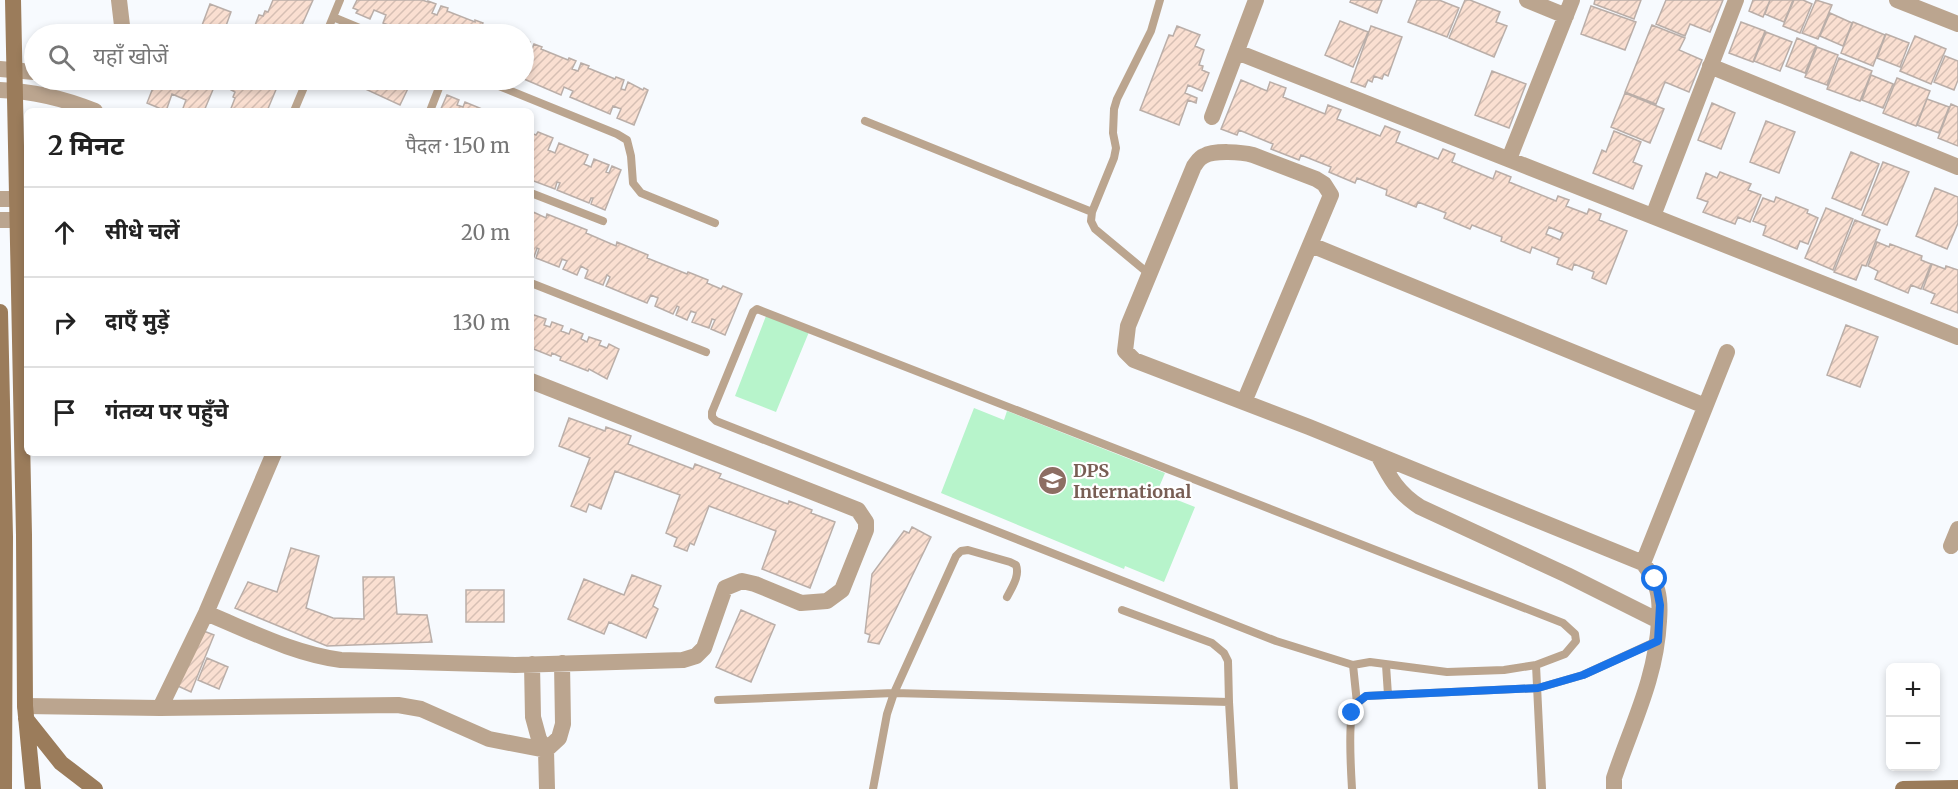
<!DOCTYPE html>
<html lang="hi">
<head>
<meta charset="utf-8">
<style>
  :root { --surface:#fff; --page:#f2f2f2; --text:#222; --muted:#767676; --line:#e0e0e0 }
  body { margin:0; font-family:Merriweather,"Noto Sans Devanagari",serif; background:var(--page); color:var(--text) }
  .controls { position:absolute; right:18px; bottom:18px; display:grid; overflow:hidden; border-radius:9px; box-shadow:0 3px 9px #0003 }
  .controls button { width:54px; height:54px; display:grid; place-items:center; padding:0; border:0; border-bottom:2px solid var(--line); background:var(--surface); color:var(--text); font:30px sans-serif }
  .stop { position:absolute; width:18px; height:18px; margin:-14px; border:4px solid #1a73e8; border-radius:50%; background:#fff }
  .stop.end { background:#1a73e8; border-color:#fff; box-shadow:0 2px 6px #0008 }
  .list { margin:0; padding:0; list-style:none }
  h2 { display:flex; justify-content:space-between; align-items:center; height:78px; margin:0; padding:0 24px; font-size:26px }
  h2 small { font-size:20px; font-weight:400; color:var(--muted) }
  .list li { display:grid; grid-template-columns:39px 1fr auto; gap:18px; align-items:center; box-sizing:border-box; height:90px; padding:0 24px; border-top:2px solid var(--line) }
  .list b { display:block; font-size:22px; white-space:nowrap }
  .list em { font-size:20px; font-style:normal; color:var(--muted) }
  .icon { flex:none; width:33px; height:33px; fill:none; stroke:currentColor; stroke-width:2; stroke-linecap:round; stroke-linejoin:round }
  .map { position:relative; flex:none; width:1958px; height:789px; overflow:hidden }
  .search { position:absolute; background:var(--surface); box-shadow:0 3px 9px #0003; left:24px; top:24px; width:510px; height:66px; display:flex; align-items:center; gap:15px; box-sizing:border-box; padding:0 21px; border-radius:33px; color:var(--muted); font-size:22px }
  .panel { position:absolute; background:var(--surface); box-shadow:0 3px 9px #0003; left:24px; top:108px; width:510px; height:348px; border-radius:9px }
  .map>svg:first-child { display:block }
  .green { fill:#b7f4cb }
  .building { fill:url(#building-hatch); stroke:#baaea8; stroke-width:1.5; fill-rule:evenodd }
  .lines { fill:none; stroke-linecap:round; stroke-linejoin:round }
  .service { stroke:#bba58f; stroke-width:8 }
  .minor { stroke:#bba58f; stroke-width:16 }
  .secondary { stroke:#9b7c5b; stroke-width:16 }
  .route { stroke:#1a73e8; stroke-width:8 }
  .labels { text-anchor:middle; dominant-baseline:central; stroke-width:4.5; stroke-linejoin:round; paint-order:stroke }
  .education-label { font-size:18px; font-weight:bold; fill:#785e54; stroke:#fff; text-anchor:start }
</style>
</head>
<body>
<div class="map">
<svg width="1958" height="789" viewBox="0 0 1958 789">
  <defs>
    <pattern id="building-hatch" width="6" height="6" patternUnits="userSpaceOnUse" patternTransform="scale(1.5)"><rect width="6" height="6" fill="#fadfd1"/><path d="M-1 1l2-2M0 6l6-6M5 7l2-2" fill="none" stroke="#d6bfb4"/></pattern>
  </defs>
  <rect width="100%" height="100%" fill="#f7fafe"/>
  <path class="green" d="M766 316 809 332 776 412 735 396Z
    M974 408 1004 420 1007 411 1165 473 1157 492 1195 507 1164 582 1125 566 1124 569 941 493Z"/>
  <path class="building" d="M273 0H313L298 34 252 33 259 15 263 16 265 11 268 12Z
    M357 0H422L428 2V1L436 4 432 13 437 15 441 6 448 8 447 11 475 22V20L483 23 480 31 485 33 488 25 495 28 494 30 504 34H432L423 29 421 34H412L383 23 386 15 374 10 370 19 356 13 358 10 353 8Z
    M1351 0H1382L1377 13 1350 2Z
    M1417 0H1439L1459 8 1447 37 1408 22Z
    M1465 0H1470L1500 12 1496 22 1507 26 1494 57 1449 38Z
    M1595 0H1641L1634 19 1594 4Z
    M1666 0H1723L1710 32 1690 24 1685 36 1656 24Z
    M1753 0H1770L1763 17 1749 11Z
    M1770 0H1793L1784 22 1765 14Z
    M1794 0H1803L1812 4 1800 33 1783 26Z
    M1816 0 1832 5 1818 39 1802 33Z
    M210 4 231 12 223 34 201 28Z
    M1591 6 1636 22 1625 50 1581 34Z
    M1830 13 1852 23 1843 46 1820 36Z
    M1340 21 1368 32 1353 67 1325 55Z
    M1741 22 1765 31 1753 62 1729 53Z
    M1853 22 1885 35 1873 66 1841 53Z
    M1652 25 1685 38 1679 50 1702 60 1689 92 1665 82 1656 104 1625 92Z
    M1177 26 1200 35 1195 46 1204 50 1199 65 1203 66 1202 70 1209 73 1202 91 1188 85 1185 93 1197 98 1196 103 1188 100 1179 125 1140 110 1169 35 1173 36Z
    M1371 26 1402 37 1388 76 1384 74 1382 79 1374 76 1372 82 1368 80 1365 87 1351 82Z
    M1766 32 1792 42 1780 71 1754 61Z
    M1886 34 1909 43 1900 67 1877 58Z
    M1915 36 1946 49 1931 84 1900 71Z
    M1797 38 1816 46 1805 73 1786 66Z
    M524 39 530 42 526 50 531 52 534 44 542 47 541 49 568 60 569 58 576 61 572 69 578 71 581 63 589 66 588 68 615 79 616 77 624 80 621 89 625 90 628 82 643 90 644 88 648 90 634 125 617 118 621 109 613 106 610 114 570 97 573 91 564 87 561 95 524 79 526 73 524 72Z
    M1817 47 1838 55 1827 85 1805 77Z
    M1945 56 1958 61V80L1954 90 1934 82Z
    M1839 58 1872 71 1860 101 1827 89Z
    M1492 71 1526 84 1509 128 1475 115Z
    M1871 75 1893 84 1883 108 1862 100Z
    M1897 78 1930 91 1916 126 1883 113Z
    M156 80H183L193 84 195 80H217L204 111H182L186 100 172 94 166 111 147 103Z
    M235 80H280L267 111H230L235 98 233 97 235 92 231 90Z
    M367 80H412L400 105 363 88Z
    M1241 80 1267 91 1270 82 1286 88 1283 97 1325 114 1328 105 1341 110 1337 119 1380 136 1385 126 1400 132 1396 142 1438 159 1443 149 1455 154 1452 162 1493 179 1496 171 1511 177 1509 182 1556 201 1558 196 1569 200 1566 206 1587 214 1589 209 1601 214 1599 220 1627 231 1606 284 1592 278 1594 272 1574 264 1572 270 1557 264 1559 258 1532 247 1530 253 1501 241 1502 237 1472 225 1470 229 1444 218 1446 213 1418 202 1416 207 1386 195 1387 190 1357 178 1355 183 1329 172 1331 167 1301 155 1299 160 1271 149 1273 144 1239 130 1237 135 1221 129ZM1549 227 1563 233 1560 240 1546 234Z
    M1625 93 1664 109 1650 143 1611 127Z
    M447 95 459 100 457 105 463 107 465 102 482 109V111H440Z
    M1927 99 1949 107 1939 133 1917 125Z
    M1712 103 1735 113 1721 149 1698 140Z
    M1951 104 1958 107V146L1938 138Z
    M1766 121 1795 132 1779 173 1750 162Z
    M1614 131 1641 142 1633 162 1642 166 1633 189 1593 173 1602 150 1606 152Z
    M538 132 553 138 548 150 555 153 559 143 588 155 584 164 591 167 594 159 609 165 606 172 609 173 612 166 621 170 605 210 591 204 593 198H591L589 203 557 190 560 183 557 182 555 189 531 180V133L536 135Z
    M1851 152 1879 164 1861 210 1832 198Z
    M1883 162 1909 172 1887 225 1862 215Z
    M1720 172 1751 184 1748 190 1761 195 1750 222 1738 217 1735 224 1703 212 1708 202 1697 198 1706 173 1717 178Z
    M1935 188 1958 197V223L1947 249 1916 236Z
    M1776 197 1808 210 1807 213 1818 218 1808 244 1800 241 1797 249 1763 235 1766 226 1753 221 1763 198 1774 202Z
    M1826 208 1853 219 1833 270 1805 258Z
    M531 211 546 218 547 214 587 230 586 233 616 246 617 242 648 255 647 258 687 274 688 272 708 280 707 283 721 289 723 286 742 294 725 335 711 329 715 320 712 319 709 328 692 322 696 313 691 311 687 320 676 315 679 307 677 306 673 314 655 306 658 298 651 295 647 303 606 286 610 277 607 275 603 285 585 278 588 270 581 266 577 275 563 269 567 261 562 259 559 267 536 258 539 249 537 248 534 257 531 256Z
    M1855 220 1880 230 1866 266 1862 265 1856 280 1834 272Z
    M1877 242 1889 247 1890 244 1922 256 1921 260 1931 264 1921 289 1911 285 1908 293 1875 279 1878 271 1868 266Z
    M1932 264 1945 269 1946 266 1958 270V313L1931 303 1935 294 1923 289Z
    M534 315 546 319 544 325 550 327 552 322 563 326 561 331 569 334 571 329 583 334 581 339 587 342 589 337 601 341 599 345 607 348 609 344 619 349 607 379 589 369 588 371 560 360 561 357 552 353 551 356 531 348V318L532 319Z
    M1846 325 1878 337 1860 387 1827 375Z
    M569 418 605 431 606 427 631 436 628 444 693 469 695 464 721 474 719 478 788 504 789 501 812 510 811 513 835 522 810 588 762 569 776 531 709 506 694 545 690 543 687 551 674 546 677 538 666 533 680 495 615 471 601 509 589 504 586 512 571 506 590 458 559 446Z
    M912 527 931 537 879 644 868 642 870 635 865 633 872 574 904 531 909 533Z
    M291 548 319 556 306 608 333 618 364 619 363 577H394L397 614 427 615 432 642 327 646 235 608 248 582 277 592Z
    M632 575 661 586 653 606 658 609 646 638 609 622 604 634 568 619 584 579 624 595Z
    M466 590H504V622H466Z
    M741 610 775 625 751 682 716 667Z
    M201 630 214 635 191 692 178 686Z
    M207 658 228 667 219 689 198 680Z"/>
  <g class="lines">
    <path class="service" d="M333 17 374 34
      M326 34 340 0
      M484 80 617 134 627 140 631 156 633 183 641 193 715 223
      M294 111 307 80
      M430 111 442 80
      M865 121 1092 212
      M531 193 603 221
      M1149 274 1095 229 1091 221 1092 212 1114 158 1116 148 1113 133 1114 109 1117 99 1151 31 1160 0
      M531 283 706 352
      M757 309 1563 623 1575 634 1576 641 1565 654 1536 665 1504 670 1447 672 1370 662 1353 665 1276 641 716 421 712 417V412L753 312Z
      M1122 610 1212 643 1224 653 1228 661 1229 702 1234 789
      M1353 665 1357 703
      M1386 665 1388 695
      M1536 665 1542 789
      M718 700 894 693 1229 702
      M873 789 887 714 894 693 956 556 961 551 968 550 1010 562 1016 565C1020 576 1012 587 1007 597
      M1352 789C1351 772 1348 725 1353 710 1356 704 1361 700 1366 696L1538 688 1583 675 1657 641"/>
    <path class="minor" d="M119 0 123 34
      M1527 0 1566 16
      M1897 0 1958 24
      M1237 52 1958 337
      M1710 66 1958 167
      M0 69 34 72
      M0 90C33 91 65 99 95 111
      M1212 117 1256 0
      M1509 159 1572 0
      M0 199H18
      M1653 216 1736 0
      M0 220H18
      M1311 245 1705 406
      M1244 402 1331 195 1324 184 1316 179 1253 155C1242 152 1214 150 1204 156 1199 158 1197 162 1194 166L1128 326 1125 351 1134 360 1309 427 1643 563C1658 583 1661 597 1659 621
      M1378 455C1390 478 1397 492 1420 507L1567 575 1659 621C1656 679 1632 724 1614 778V789
      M1951 546 1958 529
      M1643 563 1727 352
      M206 613C250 631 294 654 341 660L515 665 683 660 696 656 704 648 725 588 742 581 755 584 801 603 827 601 842 590 866 530V522L858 510 531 381
      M532 664 533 717 539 739 546 750 547 789
      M25 706 160 708 398 705 421 709 489 739 546 750 559 738 563 724 562 663
      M160 708 206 613 274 453"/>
    <path class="secondary" d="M13 0 24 535 25 706 33 789
      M0 312 5 537 4 789
      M26 719 61 763 95 789
      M1903 789 1958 788"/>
  </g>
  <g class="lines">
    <path class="route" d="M1352 713 1357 703 1366 696 1538 688 1583 675 1658 641 1660 605 1655 579"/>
  </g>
  <defs>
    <symbol id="school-disc" viewBox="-11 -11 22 22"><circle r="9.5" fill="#8d6e63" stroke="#fff"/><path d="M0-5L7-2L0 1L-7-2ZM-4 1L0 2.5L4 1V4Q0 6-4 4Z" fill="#fff"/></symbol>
  </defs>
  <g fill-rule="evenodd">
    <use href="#school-disc" x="1036" y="464" width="33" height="33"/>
  </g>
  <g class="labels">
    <g class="education-label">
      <text x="1073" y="470">DPS<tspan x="1073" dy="21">International</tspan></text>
    </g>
  </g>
</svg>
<div class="controls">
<button>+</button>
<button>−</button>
</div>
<div class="stop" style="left:1655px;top:579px"></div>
<div class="stop end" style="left:1352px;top:713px"></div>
<div class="search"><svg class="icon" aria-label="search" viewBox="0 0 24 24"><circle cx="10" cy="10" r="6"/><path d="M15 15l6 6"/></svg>यहाँ खोजें</div>
<section class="panel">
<h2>2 मिनट<small>पैदल · 150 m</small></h2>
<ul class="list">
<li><svg class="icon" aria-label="ahead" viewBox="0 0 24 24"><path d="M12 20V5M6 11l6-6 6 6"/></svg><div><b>सीधे चलें</b></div><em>20 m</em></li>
<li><svg class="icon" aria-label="right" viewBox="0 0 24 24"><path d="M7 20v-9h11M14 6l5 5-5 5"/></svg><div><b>दाएँ मुड़ें</b></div><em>130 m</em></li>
<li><svg class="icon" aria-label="arrive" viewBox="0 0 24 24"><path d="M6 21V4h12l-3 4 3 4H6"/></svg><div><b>गंतव्य पर पहुँचे</b></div></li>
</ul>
</section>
</div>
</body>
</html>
